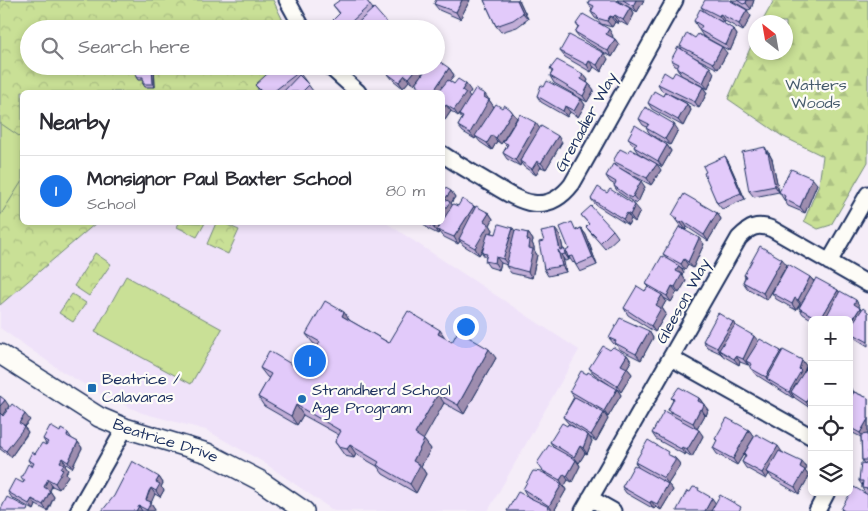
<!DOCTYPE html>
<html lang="en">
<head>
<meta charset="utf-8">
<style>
  :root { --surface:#fff; --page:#f2f2f3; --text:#2b2b33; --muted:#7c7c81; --line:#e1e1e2; --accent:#1a73e8 }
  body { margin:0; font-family:"Architects Daughter",sans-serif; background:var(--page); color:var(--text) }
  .controls { position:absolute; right:15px; bottom:15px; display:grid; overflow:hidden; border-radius:8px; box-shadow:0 2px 8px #0003 }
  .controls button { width:45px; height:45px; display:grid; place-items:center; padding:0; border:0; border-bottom:1px solid var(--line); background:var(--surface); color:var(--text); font:25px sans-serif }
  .compass { position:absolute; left:748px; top:15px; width:45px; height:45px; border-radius:50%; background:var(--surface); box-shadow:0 2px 8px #0003; rotate:329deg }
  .you { position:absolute; left:465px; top:326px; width:18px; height:18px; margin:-12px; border:4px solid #fff; border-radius:50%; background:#1a73e8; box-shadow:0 0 0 8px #1a73e833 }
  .badge { display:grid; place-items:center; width:32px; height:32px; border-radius:50%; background:var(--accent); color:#fff; font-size:16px; font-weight:700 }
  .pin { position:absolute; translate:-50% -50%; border:2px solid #fff; box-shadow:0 1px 5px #0006 }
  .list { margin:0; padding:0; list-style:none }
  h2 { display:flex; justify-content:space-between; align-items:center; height:65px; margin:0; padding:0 20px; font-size:21px }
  h2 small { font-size:16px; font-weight:400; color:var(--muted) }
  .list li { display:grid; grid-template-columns:32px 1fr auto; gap:15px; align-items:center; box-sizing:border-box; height:70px; padding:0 20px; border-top:1px solid var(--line) }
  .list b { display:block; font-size:19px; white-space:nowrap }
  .list p { margin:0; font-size:16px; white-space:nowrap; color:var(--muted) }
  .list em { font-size:16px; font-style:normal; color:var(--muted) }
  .icon { flex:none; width:28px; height:28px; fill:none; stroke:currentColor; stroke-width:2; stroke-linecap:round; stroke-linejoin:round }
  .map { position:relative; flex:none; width:868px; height:511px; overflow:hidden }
  .search { position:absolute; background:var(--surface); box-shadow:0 2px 8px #0003; left:20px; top:20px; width:425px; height:55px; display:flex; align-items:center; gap:12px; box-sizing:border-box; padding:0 18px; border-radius:28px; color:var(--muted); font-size:19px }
  .panel { position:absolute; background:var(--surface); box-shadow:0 2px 8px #0003; left:20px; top:90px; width:425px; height:135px; border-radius:8px }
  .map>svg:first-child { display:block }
  .built { fill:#efe2f9 }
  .forest { fill:url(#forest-firs); stroke:#72887a }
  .park { fill:url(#park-crowns); stroke:#72887a }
  .garden { fill:#c9e096; stroke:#72887a }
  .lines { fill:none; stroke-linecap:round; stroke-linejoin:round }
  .minor-casing { stroke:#1b2f5e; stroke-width:19 }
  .tertiary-casing { stroke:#1b2f5e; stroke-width:22 }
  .minor { stroke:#fdfcf7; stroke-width:15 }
  .tertiary { stroke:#fdfcf7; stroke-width:19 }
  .wall { fill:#c2aed7; stroke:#1b2f5e }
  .shaded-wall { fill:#9e8daf; stroke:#1b2f5e }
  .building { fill:#e2cafa; stroke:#1b2f5e }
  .poi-dot { fill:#1f6fb2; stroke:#fdfcf7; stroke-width:2 }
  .labels { text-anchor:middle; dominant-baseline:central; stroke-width:4.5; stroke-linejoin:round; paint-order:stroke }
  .park-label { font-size:16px; fill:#465b6c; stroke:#fdfcf7 }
  .street-label { font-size:16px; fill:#1b2f5e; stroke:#fdfcf7 }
  .poi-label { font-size:16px; fill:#1b2f5e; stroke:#fdfcf7; text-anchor:start }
</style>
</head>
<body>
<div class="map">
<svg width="868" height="511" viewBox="0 0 868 511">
  <defs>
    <pattern id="forest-firs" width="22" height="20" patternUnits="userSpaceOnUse" patternTransform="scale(1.25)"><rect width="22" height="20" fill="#c9e096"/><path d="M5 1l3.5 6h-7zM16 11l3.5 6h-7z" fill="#acc084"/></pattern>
    <pattern id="park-crowns" width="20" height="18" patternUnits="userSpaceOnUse" patternTransform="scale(1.25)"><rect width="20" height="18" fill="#c9e096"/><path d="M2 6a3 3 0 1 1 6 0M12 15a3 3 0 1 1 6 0" fill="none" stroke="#acc084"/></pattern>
  </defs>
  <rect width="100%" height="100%" fill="#f5edf8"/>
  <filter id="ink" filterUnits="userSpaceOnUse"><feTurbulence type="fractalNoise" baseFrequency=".02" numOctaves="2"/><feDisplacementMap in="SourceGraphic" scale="10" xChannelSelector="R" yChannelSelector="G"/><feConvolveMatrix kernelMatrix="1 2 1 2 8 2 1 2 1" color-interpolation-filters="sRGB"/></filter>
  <g filter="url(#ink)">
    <path class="built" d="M385 222 579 350 488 511H334L263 462 206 430 142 413 103 395 63 372 0 328V305L96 223Z"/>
    <path class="forest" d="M774 0H868V162L831 225 818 229 804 221 819 184 823 156 782 136 728 99 755 37 756 52H786V22H762Z"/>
    <path class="park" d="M0 0H273L287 29H29V66H281L255 92H22V222L96 223 0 305Z
      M179 223V222L205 223 197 237 177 227Z
      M216 223H223L239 230 228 254 207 244Z
      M95 253 111 264 89 296 74 286Z
      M72 294 86 303 73 322 59 313Z"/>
    <path class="garden" d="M0 123 22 138V181L0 216Z
      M126 276 222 329 191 384 95 332Z"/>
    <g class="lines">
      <defs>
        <path id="minor" d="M287 0 303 29
          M329 66 358 92
          M442 154C457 164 473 173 488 182 518 200 545 219 572 184L675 0
          M829 262 868 194
          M671 358 812 437
          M590 498 613 511
          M78 511 125 428
          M583 511 739 238C750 227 757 223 772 229L868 284
          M817 511 827 492"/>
        <g id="tertiary">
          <path id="s1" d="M0 354 99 417 125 428 207 453 259 480 304 511"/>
        </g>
      </defs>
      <use href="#minor" class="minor-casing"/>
      <use href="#tertiary" class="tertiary-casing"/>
      <use href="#minor" class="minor"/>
      <use href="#tertiary" class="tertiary"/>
    </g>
    <path class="wall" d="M366 0 373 9 388 24 392 29H339L333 20 340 14 333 5Z
      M436 0H470L460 19 439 10 434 4Z
      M484 0H519L528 19 517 27 501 32 496 26Z
      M617 0H644L637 12Z
      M731 0H754L751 9 748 10Z
      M588 3 630 8 634 14 628 26 619 21 618 24 615 22 612 27 601 24 598 20 595 18 591 12 592 9Z
      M701 7 751 16 743 31 725 21 724 23 714 18 733 29 737 35 730 51 703 36 699 30 700 29 698 28 694 21 705 12Z
      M576 24 613 36 612 37 615 39 619 45 612 57 580 38 575 32 578 27Z
      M680 46 727 53 718 69 690 55 714 73 708 89 681 75 677 68V67L675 66 671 60 683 51Z
      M560 51 608 59 601 72 594 67 591 72 565 57Z
      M142 66H154L155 87H145L143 84V80H138L136 77Z
      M374 66H388L383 73Z
      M390 66H428L414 84 409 81 403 88 393 80 388 74 393 68Z
      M283 68 299 72 313 91 312 92H261L255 85Z
      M449 68 454 75 449 81 454 84 471 91 468 95 469 98 490 100H489L494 107 489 115 502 108 510 109 517 118 501 144 497 141 492 150 480 142 476 137 475 139 463 132 458 126 462 119 459 115 458 116 451 111 445 120 442 118V92L419 88 416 84Z
      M550 69 583 74 588 80 587 82 589 84 594 90 587 102 554 83 550 76 552 72Z
      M672 77 703 87 707 93 699 108 665 92 687 104 691 110 683 126 652 109 648 103 663 96 665 92 662 91 658 84Z
      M544 87 581 99 585 105 578 117 570 112 567 117 541 102 537 96Z
      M639 119 678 130 670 145 651 135 646 128 647 127 643 125Z
      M540 129 562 142 546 169 541 167 536 175 524 167 521 163 520 166 507 159 503 153 507 146 503 142Z
      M628 138 667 145 671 151 662 167 638 153 634 147 635 145 632 144Z
      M628 153 661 170 651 185 621 169 645 187 638 202 636 204 618 192 614 186 615 185 610 182 606 176 617 167 613 161Z
      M769 153 772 159 779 192 754 197 749 191Z
      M725 156 729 163 745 199 722 209 717 203 706 172Z
      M817 184 805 213 788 206 779 192Z
      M451 191 455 197 451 203 452 205 458 206H474L476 208 489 213 493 219 490 225 493 230 492 233 496 234 515 231 528 233 533 240 532 243 534 247V250L537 255 532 278 511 273 506 266 507 265 501 263 499 270 489 267 485 261 486 258 482 253 484 247 479 255 463 245 460 241 458 244 442 236 439 232 438 234 428 229 423 223Z
      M607 193 640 211 635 222 631 219 628 225 596 205 591 199Z
      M717 213 721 219 708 241 687 227 686 230 681 227 672 215Z
      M581 215 613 230 618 237 605 249 591 233 586 227 589 224Z
      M577 228V230L581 228 586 235 597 265 580 272 574 262 573 263 569 257V260L565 261 563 258 566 272 548 276 544 269V241L560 235 563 249 567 253Z
      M704 244 693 268 688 265 685 270 680 267 684 272 682 275 686 281 679 293 677 292 671 302 664 298 666 301 662 308 666 314 655 332 628 315 624 308 649 287 646 284 667 259 663 254Z
      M787 265 767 300 747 288 743 282 745 277 744 275Z
      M810 277 814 281 838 290 839 292 860 307 859 308 861 310 868 312V346L855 338 851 333 849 335V320H813L803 314 799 308 801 305 800 304 796 310 776 299 772 293Z
      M349 320 389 343 446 339 452 342 496 358 464 414 444 403 423 439 431 449 421 466 426 474 416 493 383 474 377 466 356 454 354 458 345 456 335 442 339 435 303 415 297 425 264 406 258 397 269 378 267 377 260 368 303 371 318 346 313 343 306 334Z
      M733 322 735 325 758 342 781 351 782 352 802 360 806 366 805 371 812 370V406L810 408 795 398 794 397 793 398 755 374 748 364V365L740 362 739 365 723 356 722 354 707 347 703 341Z
      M649 331 653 338 641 360 619 349 617 345 614 344 609 338Z
      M610 350 627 355 631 361 627 368 632 374 621 392 617 389 621 395 608 417 605 415 608 419 596 441 589 437 592 441 587 454 585 453 579 463 578 462 580 466 572 482 568 480 564 486 566 490 554 511 550 510 551 511H507L534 500 527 496 523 489 546 474 537 463 555 449 550 442 567 426 574 427 568 423 563 417 574 397 570 391 587 374 610 385 594 374 589 368Z
      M849 388 854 392 868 398V433L867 435 868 434V511H842L841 509 865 493 862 488V485L859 481 864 464 862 460 861 437 849 431Z
      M0 396 9 406 2 415 30 420 24 427 28 432 26 436 11 457 0 449Z
      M671 398H699L708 410 706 416 705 415 697 429 703 436 692 457 686 453 685 455 656 439 652 433 671 414 668 410 673 400Z
      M749 430 754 437 737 465 717 454 713 448 717 441 715 439Z
      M60 432 68 433 72 439 78 442 82 448 72 468 66 464 65 466 68 470 66 473 68 476 59 489 52 486 50 491 54 497 48 511 36 505 34 510 12 498 8 492 23 483 24 482 21 478 32 466 28 460 46 444 43 439Z
      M782 452 807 468 805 471 809 476 799 494 772 478 769 474 766 479 746 468 742 462 745 456 744 454Z
      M671 456 675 458 680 464 679 467 668 484 673 490 661 510 656 507 654 509 626 493 622 487 638 467 635 462Z
      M159 477 163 483 161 487 164 490 160 497 155 494 153 497 151 503 155 509 154 511H102Z"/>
    <path class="shaded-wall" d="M462 0H470L460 19 456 12Z
      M517 0H519L528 19 523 13Z
      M636 0H644L637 12 633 6Z
      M747 0H754L751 9 746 3Z
      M630 8 634 14 628 26 623 20Z
      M747 10 751 16 743 31 739 24Z
      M720 14 725 21 724 23 719 16Z
      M615 15 619 21 618 24 613 17Z
      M610 16 615 22 612 27 607 21Z
      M609 29 613 36 611 40 606 34Z
      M733 29 737 35 730 51 726 45Z
      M615 39 619 45 612 57 608 51Z
      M722 47 727 53 718 69 713 63Z
      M604 53 608 59 601 72 597 65Z
      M589 61 594 67 591 72 587 65Z
      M152 66H154L155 87 153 84Z
      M380 66H388L383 73 379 67Z
      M419 66H428L414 84 409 78Z
      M710 67 714 73 708 89 703 83Z
      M449 68 454 75 441 92H433Z
      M583 74 588 80 585 85 581 79Z
      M405 75 409 81 403 88 399 82Z
      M466 84 471 91 468 95 471 99 458 116 454 110 462 90Z
      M589 84 594 90 587 102 583 96Z
      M703 87 707 93 699 108 695 102Z
      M485 94 494 107 475 139 470 133Z
      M581 99 585 105 578 117 574 111Z
      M687 104 691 110 683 126 678 120Z
      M446 105 451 111 445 120 442 117V110Z
      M565 106 570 112 567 117 563 111Z
      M512 112 517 118 501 144 496 138Z
      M536 123 540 129 520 161 521 163 520 166 515 160Z
      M674 124 678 130 670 145 665 139Z
      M492 135 497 141 492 150 487 143Z
      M558 136 562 142 546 169 541 163Z
      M667 145 671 151 662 167 658 161Z
      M765 147 772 159 779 192 775 186Z
      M725 156 729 163 745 199 741 193Z
      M537 161 541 167 536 175 532 169Z
      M657 164 661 170 651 185 647 178Z
      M812 178 817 184 805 213 800 207Z
      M641 181 645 187 638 202 633 196Z
      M451 191 455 197 451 203 454 208 437 230 439 232 438 234 434 228 437 222H442V213L445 199Z
      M635 205 640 211 635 222 630 215Z
      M474 206 478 212 459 239 460 241 458 244 454 237Z
      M489 213 493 219 490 225 493 230 479 255 475 248 484 221Z
      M627 213 631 219 628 225 623 219Z
      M717 213 721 219 708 241 704 235Z
      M683 221 687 227 686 230 681 223Z
      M513 228 517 234 508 265 503 259Z
      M581 228 586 235 597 265 593 258Z
      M555 229 560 235 564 254 560 250Z
      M528 233 533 240 532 243 534 247V250L537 255 532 278 528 272 529 248 527 240Z
      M699 238 704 244 693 268 688 262Z
      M564 249 568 255 569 260 565 254Z
      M558 250 563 258 566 272 562 266Z
      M496 257 501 263 499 270 495 263Z
      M684 259 688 265 685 270 681 264Z
      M782 259 787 265 767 300 763 293Z
      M679 266 684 272 682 275 686 281 679 293 675 287 676 271Z
      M810 277 815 283 803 306 798 300Z
      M672 286 677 292 671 302 667 296Z
      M838 290 842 297 825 319 826 320H820Z
      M662 295 666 301 662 308 666 314 655 332 651 326 656 305Z
      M795 298 800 304 796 310 792 304Z
      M856 300 860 307 858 310 854 304Z
      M860 308 864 314 854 325 852 324 856 329 855 330 850 324Z
      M344 312 350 321 342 316Z
      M733 322 737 328 719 350 722 355 717 348Z
      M440 330 446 339 438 334Z
      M649 331 653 338 641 360 636 354Z
      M754 336 759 342 746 361 748 364V365L743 359Z
      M489 349 496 358 464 414 458 405Z
      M781 351 785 357 767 379 766 377Z
      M627 355 631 361 627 368 632 374 621 392 617 386 621 365Z
      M736 356 740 362 739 365 734 359Z
      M802 360 806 366 803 375 791 392 794 397 793 398 789 392 799 369Z
      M617 389 621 395 608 417 604 411Z
      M852 389 856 395 849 408V394Z
      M438 394 444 403 421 444 415 434Z
      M809 397 812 402V406L810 408 806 402Z
      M699 398 708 410 706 416 702 410 698 401Z
      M5 400 9 406 1 417 0 416V406Z
      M296 405 303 415 297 425 291 416Z
      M700 409 705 415 697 429 693 423Z
      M604 413 608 419 596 441 591 435Z
      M25 414 30 420 24 427 28 432 11 457 6 451 19 423Z
      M868 419V433L864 439 860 433Z
      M699 430 703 436 692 457 687 450Z
      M749 430 754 437 737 465 733 459Z
      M588 435 592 441 587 454 583 448Z
      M424 440 431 449 421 466 426 474 416 493 410 484 413 461Z
      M78 442 82 448 72 468 68 462Z
      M350 445 356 454 354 458 347 449Z
      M580 446 585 453 579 463 574 457Z
      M778 446 782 452 767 472 769 474 766 479 762 473Z
      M682 447 686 453 685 455 681 449Z
      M62 458 66 464 65 466 68 470 66 473 68 476 59 489 55 483 61 468 60 462Z
      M675 458 680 464 679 467 668 484 673 490 661 510 657 504 668 484 664 478Z
      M576 460 580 466 572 482 567 476Z
      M802 462 807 468 805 471 809 476 799 494 795 487 800 467Z
      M564 474 568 480 564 487 560 480Z
      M159 477 163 483 161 487 164 490 160 497 156 491V482Z
      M48 479 52 486 48 494 44 487Z
      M562 484 566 490 554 511H553L549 506Z
      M151 488 155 494 151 503 155 509 154 511H147L146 500Z
      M50 491 54 497 47 511 43 505Z
      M712 498 716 504 712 511H705Z
      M32 499 36 505 34 510 29 504Z
      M651 501 656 507 654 509 650 503Z
      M139 506 142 511H136Z"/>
    <path class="building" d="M340 0H366L370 5 343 29H340L333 20 340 13 333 5Z
      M436 0H462L456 12 434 4Z
      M484 0H517L523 13 513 20 496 26Z
      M590 0H615L630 8 623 20 615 15 613 17 610 16 607 21 597 18 598 16 591 12 594 6 588 3Z
      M623 0H636L633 6Z
      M705 0H729L747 10 739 24 720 14 719 16 701 7Z
      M737 0H747L746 3 743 4Z
      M374 8 388 24 383 29H351Z
      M700 9 733 29 726 45 699 30 702 26 694 21Z
      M583 14 609 29 606 34 615 39 608 51 575 32 579 26 576 24Z
      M687 33 695 38 698 34 722 47 713 63 680 46Z
      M569 35 604 53 597 65 589 61 587 65 560 51Z
      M678 47 710 67 703 83 677 68 679 64 671 60Z
      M436 59 449 68 433 92H416L420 87 416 84 428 66H436Z
      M557 60 583 74 581 79 589 84 583 96 550 76 553 71 550 69Z
      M142 66H152L153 84H143V77H136L135 67Z
      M276 66H281L283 68 284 66H293L299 72 273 92H262L255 85Z
      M394 66H419L409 78 405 75 399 82 388 74Z
      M664 72 672 77 675 72 703 87 695 102 658 84Z
      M299 75 309 85 303 91 304 92H283Z
      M458 79 466 84 462 90 466 93 454 110 446 105 442 110V92H438L448 80 454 84Z
      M547 81 581 99 574 111 565 106 563 111 537 96 541 85 544 87Z
      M475 89 485 94 484 97 489 100 470 133 458 126 463 117 459 115Z
      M654 91 663 96 665 92 687 104 678 120 648 103Z
      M496 104 502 108 504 105 510 109 512 112 496 138 492 135 487 143 475 136Z
      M645 107 674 124 665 139 646 128 649 124 639 119Z
      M520 114 536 123 515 160 503 153 508 144 503 142Z
      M635 125 667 145 658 161 634 147 637 143 628 138Z
      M541 126 558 136 541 163 537 161 532 169 520 161Z
      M765 147 766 153H768L775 186 749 191 742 152Z
      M620 149 628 153 630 149 657 164 647 178 613 161Z
      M725 156 741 193 717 203 704 173 706 172 703 166Z
      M613 164 641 181 633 196 631 198 614 186 616 182 606 176Z
      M791 169 812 178 800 207 784 199 785 196 779 192Z
      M442 186 451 191 445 199 450 202 442 213Z
      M598 187 607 193 610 189 635 205 630 215 627 213 623 219 591 199Z
      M684 194 717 213 704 235 683 221 681 223 677 221 678 218 672 215Z
      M462 199 474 206 454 237 437 230 453 204 458 206Z
      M476 206 489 213 484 221 489 224 475 248 459 239Z
      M591 206 613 230 601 242 586 227 589 224 581 215Z
      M424 222H437L434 228Z
      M572 222 576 231 581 228 593 258 576 265 572 256 568 257 566 251 569 249 560 227Z
      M499 224 513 228 503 259 496 257 495 263 485 261 487 254 482 253 488 232 496 234Z
      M679 227 699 238 688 262 684 259 681 264 663 254Z
      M555 229 560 250 564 249 565 254 561 255 558 250 562 266 544 269 539 242 544 241 541 232Z
      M515 230 528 233 527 240 530 241 529 248 533 249 528 272 506 266Z
      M760 246 782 259 763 293 743 282 746 276 744 275Z
      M662 256 679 266 676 271 682 274 675 287 672 286 667 296 646 284Z
      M788 264 810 277 798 300 795 298 792 304 772 293Z
      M816 278 838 290 820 320 799 308Z
      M637 286 645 291 648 287 662 295 656 305 661 308 651 326 624 308Z
      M840 291 856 300 854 304 860 308 849 325V320H827L825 319Z
      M325 301 344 312 342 316 389 343 408 311 440 330 438 334 452 342 458 331 489 349 458 405 438 394 415 434 424 440 413 461 420 465 410 484 377 465 379 462 350 445 347 449 339 447 335 442 341 431 296 405 291 416 258 397 271 374 260 368 269 351 303 371 320 342 306 334Z
      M863 308 868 312V342L850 332 854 325 852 324Z
      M718 313 733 322 717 348 703 341Z
      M620 318 649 331 636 354 615 343 616 341 609 338Z
      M735 325 754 336 743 359 736 356 734 359 719 350Z
      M760 339 781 351 766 377 750 368 752 364 746 361Z
      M603 346 610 350 613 347 627 355 621 365 627 368 617 386 589 368Z
      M783 350 802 360 799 369 801 371 789 392 767 379Z
      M807 367 812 370V399L809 397 806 402 791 392Z
      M581 371 587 374 588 372 617 389 604 411 570 391Z
      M679 387 699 398 698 401 704 404 702 410 700 409 693 423 668 410 674 399 671 398Z
      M849 388 852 389 849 394Z
      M854 392 868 398V419L860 433 849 427V400Z
      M0 396 5 400 0 406Z
      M575 397 604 413 591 435 563 417Z
      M12 404 25 414 19 423 24 426 22 430 6 451 0 446V413L3 416Z
      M664 411 699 430 687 450 682 447 681 449 652 433Z
      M727 418 749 430 733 459 713 448 717 440 715 439Z
      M562 423 567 426 568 424 588 435 583 448 580 446 574 457 550 442Z
      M50 426 60 432 61 429 68 433 67 436 78 442 68 462 62 458 60 462 64 464 61 468 63 470 55 483 48 479 44 487 50 491 43 505 32 499 29 504 8 492 15 479 23 483 25 480 21 478 28 464 32 467 34 463 28 460 32 452 35 454 42 443 46 445 48 442 43 439Z
      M756 434 778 446 762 473 742 462 746 455 744 454Z
      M868 434V460H862L861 435Z
      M648 440 668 452 667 454 675 458V461L664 478 635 462Z
      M549 445 576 460 567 476 564 474 560 480 543 471 537 463Z
      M779 451 802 462 800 467 805 470 795 487 767 472Z
      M132 461 159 477 156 482 160 484 156 491 151 488 149 491 146 500 151 502 147 510 139 506 136 511H102L114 496Z
      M861 463 868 464V489L862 488 863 481H859Z
      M634 465 668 484 657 504 651 501 650 503 622 487Z
      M533 471 542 472 562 484 549 506 523 489Z
      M693 487 699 488 698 490 712 498 705 511H677V510L687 491 690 492Z
      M854 487 868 495V511H845L841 509Z
      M518 492 549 507 546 511H507Z
      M720 495 741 507 739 511H711Z
      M7 497 28 508 27 511H0Z"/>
  </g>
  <g class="poi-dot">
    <rect x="87" y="383" width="10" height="10" rx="2.5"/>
    <circle cx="302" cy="399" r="5"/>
  </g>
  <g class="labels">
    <g class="park-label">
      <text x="816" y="85">Watters<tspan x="816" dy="18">Woods</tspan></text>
    </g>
    <g class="street-label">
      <text transform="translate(586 122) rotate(-61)">Grenadier Way</text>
      <text transform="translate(683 301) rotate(-61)">Gleeson Way</text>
      <text stroke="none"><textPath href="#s1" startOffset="188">Beatrice Drive</textPath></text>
    </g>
    <g class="poi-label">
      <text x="102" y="379">Beatrice /<tspan x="102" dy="18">Calavaras</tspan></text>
      <text x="312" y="390">Strandherd School<tspan x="312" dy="18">Age Program</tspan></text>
    </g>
  </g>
</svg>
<div class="controls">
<button>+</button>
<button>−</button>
<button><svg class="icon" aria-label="locate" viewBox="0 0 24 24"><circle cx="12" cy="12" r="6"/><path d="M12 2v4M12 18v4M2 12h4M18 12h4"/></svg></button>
<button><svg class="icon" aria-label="layers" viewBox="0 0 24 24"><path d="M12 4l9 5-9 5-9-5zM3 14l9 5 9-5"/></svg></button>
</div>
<svg class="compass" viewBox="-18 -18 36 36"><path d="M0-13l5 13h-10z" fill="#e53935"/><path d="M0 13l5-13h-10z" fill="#7c7c81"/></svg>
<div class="you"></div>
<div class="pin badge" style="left:310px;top:361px">1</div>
<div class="search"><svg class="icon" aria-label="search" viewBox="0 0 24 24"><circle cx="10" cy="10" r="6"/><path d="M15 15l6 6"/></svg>Search here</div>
<section class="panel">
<h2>Nearby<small></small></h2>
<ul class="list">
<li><span class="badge">1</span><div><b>Monsignor Paul Baxter School</b><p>School</p></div><em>80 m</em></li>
</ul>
</section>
</div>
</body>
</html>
